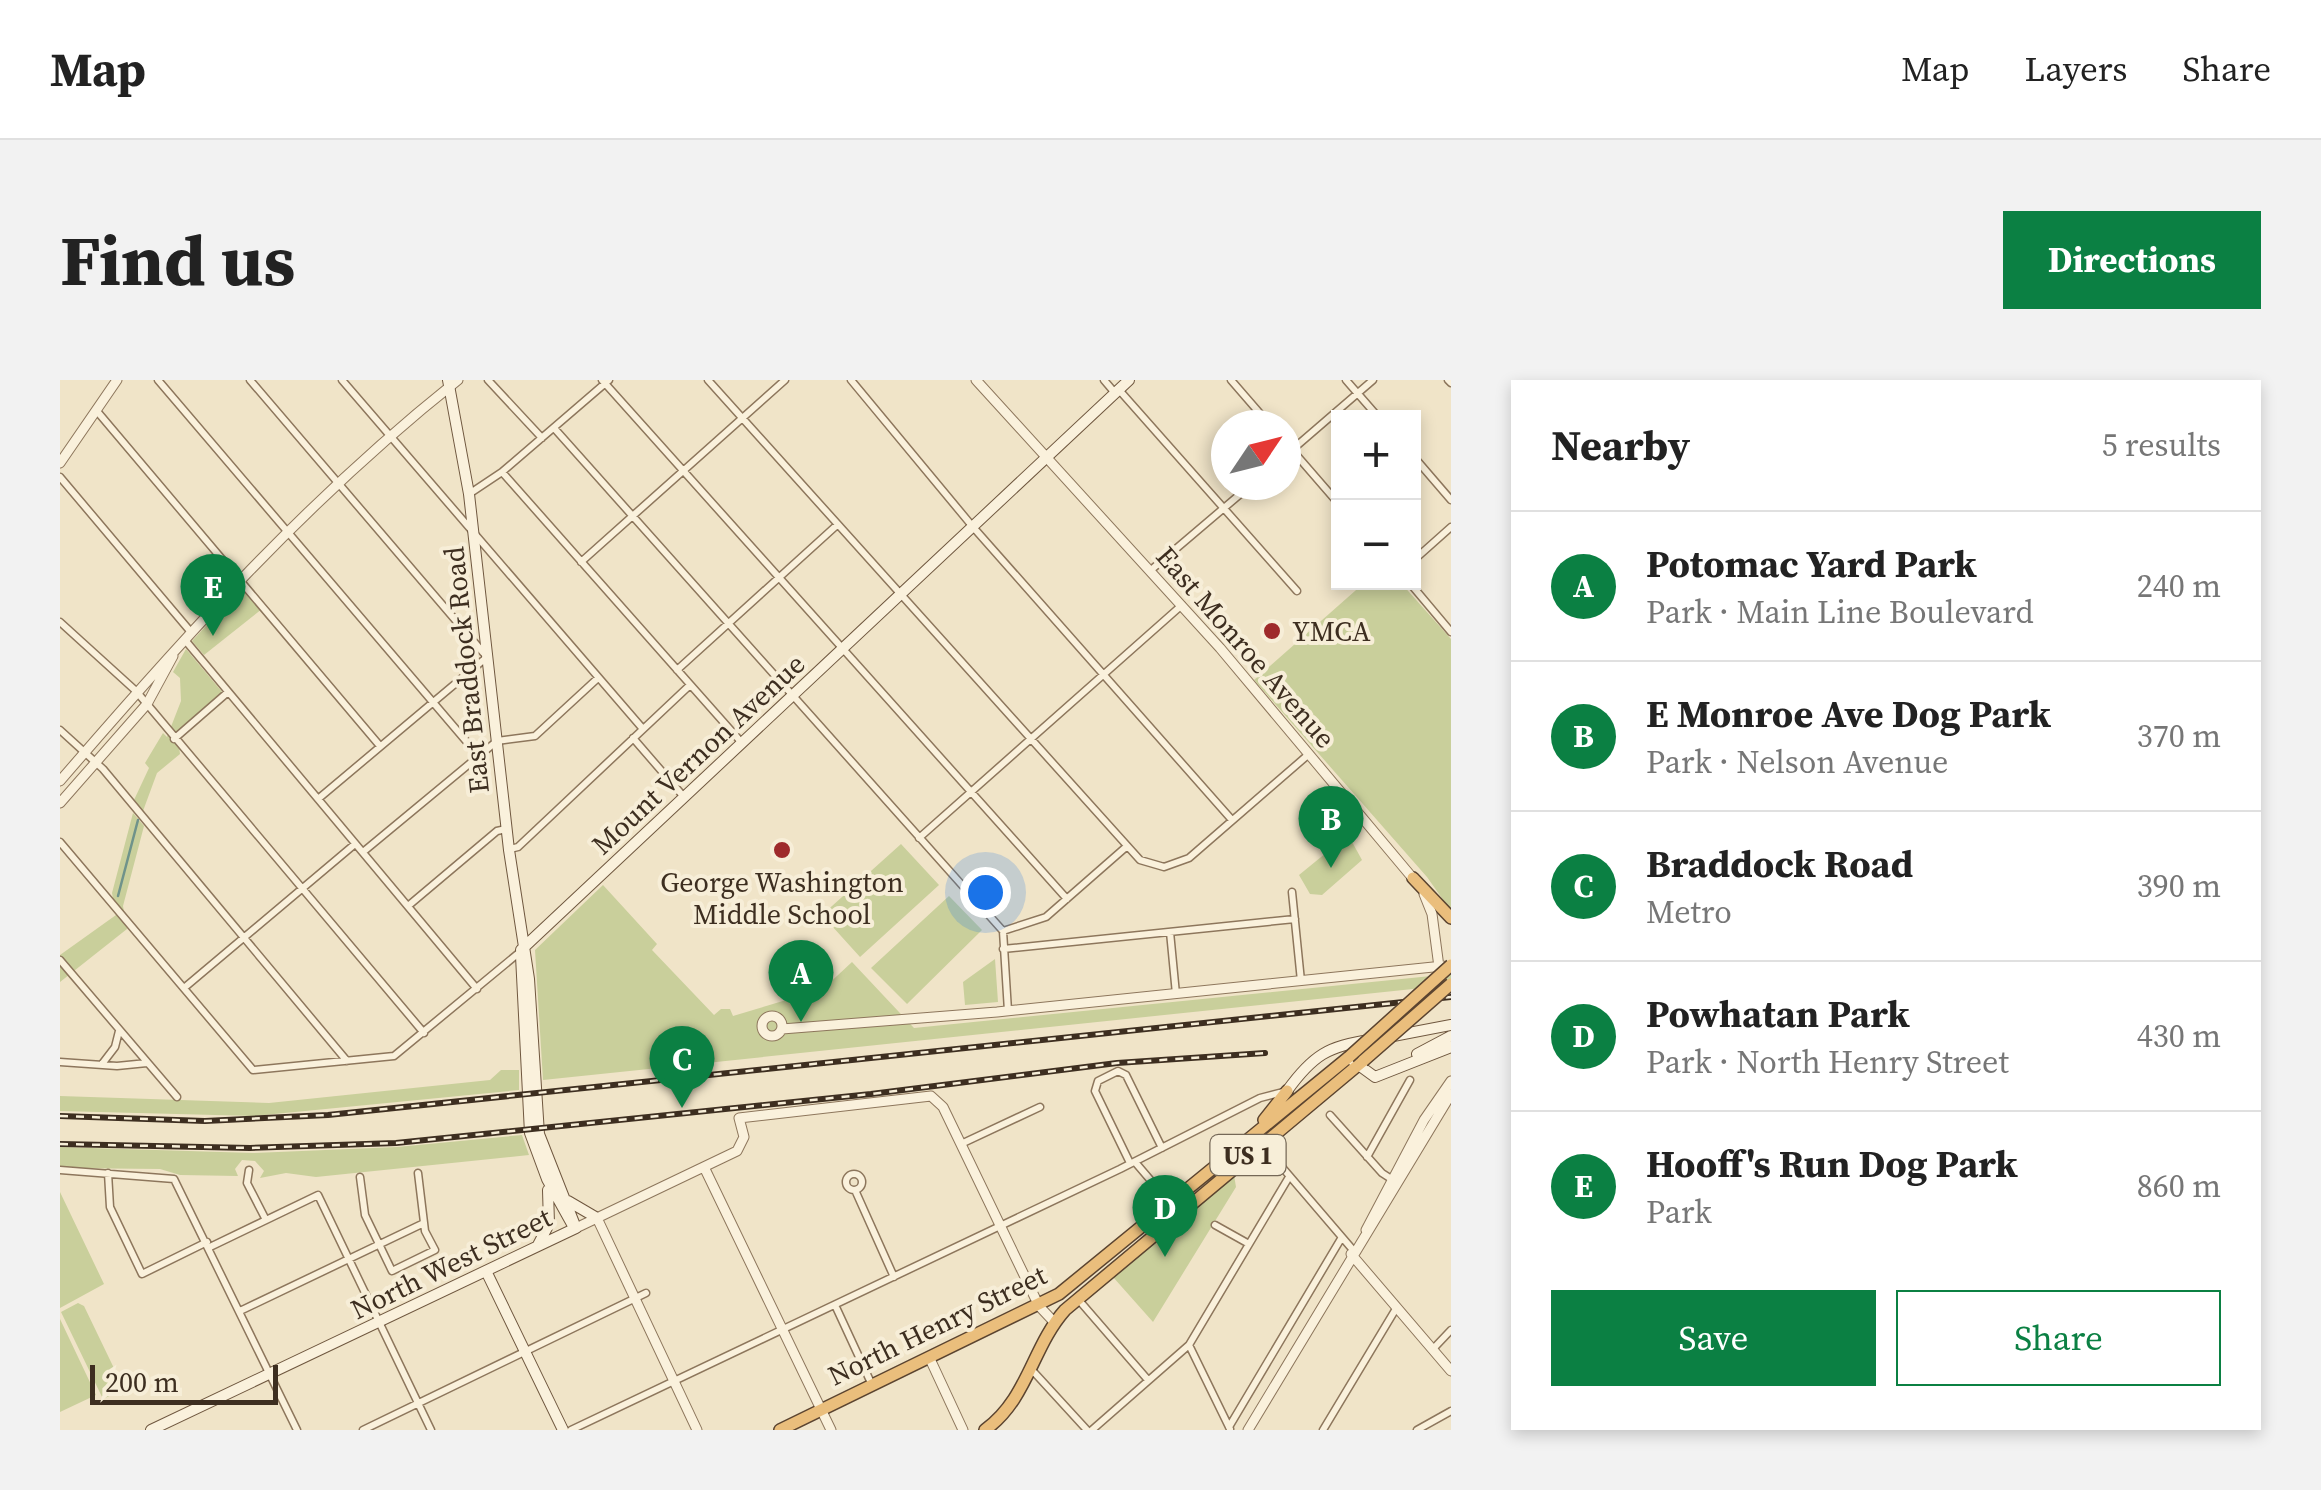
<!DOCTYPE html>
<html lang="en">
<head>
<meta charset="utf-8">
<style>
  :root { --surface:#fff; --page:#f2f2f2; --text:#222; --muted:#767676; --line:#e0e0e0; --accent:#0b8043 }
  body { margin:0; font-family:"Source Serif 4",serif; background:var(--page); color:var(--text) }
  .controls { position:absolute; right:30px; top:30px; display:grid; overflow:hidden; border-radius:0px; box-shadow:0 5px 15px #0003 }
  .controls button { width:90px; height:90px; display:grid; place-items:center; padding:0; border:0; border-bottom:2px solid var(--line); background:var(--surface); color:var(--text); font:50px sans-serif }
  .compass { position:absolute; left:1151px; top:30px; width:90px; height:90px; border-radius:50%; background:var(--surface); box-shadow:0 5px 15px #0003; rotate:55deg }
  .scale { position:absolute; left:30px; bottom:25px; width:188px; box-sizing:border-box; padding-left:10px; border:5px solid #3d2e20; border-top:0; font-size:28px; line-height:35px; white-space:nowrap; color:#3d2e20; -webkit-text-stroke:8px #f7eed8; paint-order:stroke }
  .you { position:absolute; left:925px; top:512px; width:35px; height:35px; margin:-25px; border:8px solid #fff; border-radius:50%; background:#1a73e8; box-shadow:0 0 0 15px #1a73e833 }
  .badge { display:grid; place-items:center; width:65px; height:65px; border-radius:50%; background:var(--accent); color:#fff; font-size:32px; font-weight:700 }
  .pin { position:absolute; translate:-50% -82px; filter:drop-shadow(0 2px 5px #0008) }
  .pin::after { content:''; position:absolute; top:52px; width:35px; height:30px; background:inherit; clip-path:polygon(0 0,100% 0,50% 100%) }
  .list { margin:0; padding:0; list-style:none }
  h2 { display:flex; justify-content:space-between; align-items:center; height:130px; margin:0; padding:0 40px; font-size:42px }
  h2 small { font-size:32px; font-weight:400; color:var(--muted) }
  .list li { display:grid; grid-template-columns:65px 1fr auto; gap:30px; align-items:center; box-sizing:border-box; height:150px; padding:0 40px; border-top:2px solid var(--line) }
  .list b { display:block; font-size:38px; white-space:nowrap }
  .list p { margin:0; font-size:32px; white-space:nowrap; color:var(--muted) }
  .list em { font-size:32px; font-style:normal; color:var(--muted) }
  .actions { display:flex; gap:20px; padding:30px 40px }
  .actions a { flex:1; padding:22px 0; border:2px solid var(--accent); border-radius:0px; text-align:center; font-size:35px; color:var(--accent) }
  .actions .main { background:var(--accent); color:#fff }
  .map { position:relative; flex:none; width:1391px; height:1050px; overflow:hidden; border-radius:0px }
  header { display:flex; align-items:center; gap:60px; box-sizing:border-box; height:140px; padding:0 50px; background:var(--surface); border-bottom:2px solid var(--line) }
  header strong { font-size:48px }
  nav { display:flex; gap:55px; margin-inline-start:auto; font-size:35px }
  .intro { display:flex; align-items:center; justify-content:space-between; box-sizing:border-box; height:240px; padding:0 60px }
  h1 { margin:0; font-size:70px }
  .button { padding:25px 45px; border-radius:0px; background:var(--accent); color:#fff; font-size:35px; font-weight:700 }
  main { display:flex; gap:60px; padding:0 60px }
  aside { flex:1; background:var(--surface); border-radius:0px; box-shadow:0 5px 15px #0003 }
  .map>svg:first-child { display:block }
  .green { fill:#c9cf9b }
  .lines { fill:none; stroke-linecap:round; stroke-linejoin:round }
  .stream { stroke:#6f938a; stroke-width:2.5 }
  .minor-casing { stroke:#8d765c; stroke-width:9 }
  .tertiary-casing { stroke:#8d765c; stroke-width:11 }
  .secondary-casing { stroke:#6f573f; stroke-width:12 }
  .trunk-casing { stroke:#5b4430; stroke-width:14 }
  .minor { stroke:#faf1dc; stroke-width:6 }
  .tertiary { stroke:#faf1dc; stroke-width:9 }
  .secondary { stroke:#faf1dc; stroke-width:10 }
  .trunk { stroke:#eabe7c; stroke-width:11 }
  .rail-casing { stroke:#3d2e20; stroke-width:6 }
  .rail { stroke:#f7eed8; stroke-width:2.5; stroke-dasharray:8; stroke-linecap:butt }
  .trunk-bridge-casing { stroke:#5b4430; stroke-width:14; stroke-linecap:butt }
  .trunk-bridge { stroke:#eabe7c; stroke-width:11 }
  .poi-dot { fill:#9e2a2b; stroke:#f7eed8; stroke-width:4 }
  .labels { text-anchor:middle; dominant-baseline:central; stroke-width:8; stroke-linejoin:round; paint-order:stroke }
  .shield { fill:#f7eed8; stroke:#756857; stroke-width:2.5 }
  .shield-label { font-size:25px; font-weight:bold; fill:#3d2e20 }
  .poi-label { font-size:28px; fill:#3d2e20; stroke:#f7eed8; text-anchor:start }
  .street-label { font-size:28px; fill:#3d2e20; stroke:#f7eed8 }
</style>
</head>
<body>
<header>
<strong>Map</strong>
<nav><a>Map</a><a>Layers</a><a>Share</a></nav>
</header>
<div class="intro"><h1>Find us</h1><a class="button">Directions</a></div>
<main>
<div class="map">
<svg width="1391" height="1050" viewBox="0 0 1391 1050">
  <rect width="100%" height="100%" fill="#f0e4c8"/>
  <path class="green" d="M1304 203H1341L1391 259V531L1367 497 1194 300Z
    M183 206 202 229 144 275 132 261Z
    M126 269 163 313 117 352 120 374 97 393 83 431 74 420 89 388 85 383 103 353 107 357 121 321 120 298 113 292Z
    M73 433 84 446 63 526 67 549 0 602V575L56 535 52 513Z
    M1291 460 1302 480 1262 515 1250 514 1239 495 1277 464Z
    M841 464 879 505 800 577 762 535Z
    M543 505 597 564 592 570 654 635 661 629H670L673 636 763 609 792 582 854 648 1391 594V605L483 700 475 570Z
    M889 516 922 550 847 624 811 588Z
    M935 579 938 622 905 625 903 602Z
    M441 690H459V710L194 736 0 731V716L209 723 430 700Z
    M462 755 469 775 256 797 226 793 200 798 204 791 195 781 182 780 175 789 178 796 120 795 100 789 0 788V767L193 773 337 767Z
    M1174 795 1176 807 1093 942 1053 897Z
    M0 812 44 904 0 928Z
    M18 923 24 926 64 1009 43 1019 1 932Z
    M0 939 36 1015 0 1032Z"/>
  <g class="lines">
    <path class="stream" d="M58 516 78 440"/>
    <defs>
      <path id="minor" d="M98 0 418 375
        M190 0 427 277 258 419
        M282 0 583 349
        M428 0 482 58
        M542 0 1007 519
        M648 0 1080 480 1104 487 1129 478 1249 374
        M791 0 913 147 1172 440
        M1044 0 1055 13
        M1171 0 1210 45
        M1286 0 1319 38
        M1388 0 1391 3
        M1060 11 1237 211
        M36 30 320 366
        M494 48 943 551 986 537 1066 467
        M1226 63 1278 123
        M1226 75 1313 0
        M1354 77 1391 120
        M442 92 682 363
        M0 97 130 251
        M409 114 442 92 549 0
        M1354 180 1391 147
        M521 182 725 0
        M1091 190 1191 105
        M1349 202 1391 252
        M0 242 76 311 364 653
        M125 260 417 609
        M617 290 777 145
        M0 350 43 389 287 681
        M573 358 624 417
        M114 359 168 312
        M859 458 1122 225
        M0 462 193 690 334 676 460 572
        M450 469 458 467 630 305
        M303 472 437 361 475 356 538 298
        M1232 512 1241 601
        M348 526 437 451 446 449
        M943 551 948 631
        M1110 552 1116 614
        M943 569 1235 539
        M0 580 117 717
        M124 608 295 464
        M0 682 57 686 87 683
        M42 684 55 667 59 651
        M1270 735 1322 793 1336 802
        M901 764 980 727
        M1209 772 1293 870
        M1307 777 1350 700
        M1075 782 1110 823
        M1070 783 1035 711 1038 701 1058 691 1066 695 1102 768
        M0 790 114 799 237 1050
        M189 790 187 803 206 840
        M48 793 50 827 82 894 147 862
        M786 802a8 8 0 1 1 16 0a8 8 0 1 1-16 0Z
        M300 797 305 835 332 891 375 870 365 851 358 793
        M795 810 834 897
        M1155 845 1189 864
        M150 867 258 815 371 1050
        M1017 918 1088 1000
        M775 925 812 1005
        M180 931 364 843
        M1129 965 1170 1049
        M1373 969 1391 950
        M972 990 1027 1050
        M1169 1047 1282 857
        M303 1050 586 913
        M511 1050 1060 789 1200 718 1227 711
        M1032 1050 1129 965 1229 797
        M1263 1050 1337 927
        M1357 1050 1391 1031"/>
      <path id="tertiary" d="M916 0 1160 268 1356 502
        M0 83 57 0
        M0 401C124 257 248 119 398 0
        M0 423 87 324 113 276
        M1364 514 1372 534 1379 587
        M702 646a10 10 0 1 1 20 0a10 10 0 1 1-20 0Z
        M722 649 937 632 1383 586
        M644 787 771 1050
        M537 838 637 1050
        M516 848 677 771 684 757 679 738 871 716 883 727 979 926 994 942
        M1306 850 1364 740 1391 701
        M1291 874 1391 991
        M870 979 903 1050
        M1188 1050 1391 714"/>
      <path id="secondary" d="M388 0 409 114 449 470 469 599 479 754 516 848
        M461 570 1069 0
        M461 576 470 753 487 799 512 844
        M1328 657 1391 645
        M1357 674 1391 656
        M1293 681 1315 697 1391 667
        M1227 711C1252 676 1269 665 1311 660
        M508 821 537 838
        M478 865 489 844 488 810
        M426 891 503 1050
        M91 1050 516 848"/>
      <path id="trunk" d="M1353 498 1391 538
        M1204 740 1227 711
        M720 1050 999 914 1289 677
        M925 1050C968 1019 972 967 1005 930L1303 681"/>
    </defs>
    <use href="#minor" class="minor-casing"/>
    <use href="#tertiary" class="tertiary-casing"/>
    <use href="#secondary" class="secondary-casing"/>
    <use href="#trunk" class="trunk-casing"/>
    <use href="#minor" class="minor"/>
    <use href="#tertiary" class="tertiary"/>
    <use href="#secondary" class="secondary"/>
    <use href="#trunk" class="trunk"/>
    <defs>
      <path id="rail" d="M0 736 145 741 268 735 1391 617
        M0 764 190 768 336 763 811 714 1057 683 1205 673"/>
    </defs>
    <use href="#rail" class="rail-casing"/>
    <use href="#rail" class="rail"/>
    <defs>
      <path id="trunk-bridge" d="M1289 677 1391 585
        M1303 681 1391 604"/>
    </defs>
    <use href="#trunk-bridge" class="trunk-bridge-casing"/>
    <use href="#trunk-bridge" class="trunk-bridge"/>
  </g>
  <g class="poi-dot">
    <circle cx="1212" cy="251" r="10"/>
    <circle cx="722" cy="470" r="10"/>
  </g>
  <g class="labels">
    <rect class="shield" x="1150.5" y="755" width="75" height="40" rx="8"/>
    <g class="shield-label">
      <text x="1188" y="775">US 1</text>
    </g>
    <g class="poi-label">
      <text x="1232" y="251">YMCA</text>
      <text x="722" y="502" text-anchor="middle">George Washington<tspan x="722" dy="32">Middle School</tspan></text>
    </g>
    <g class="street-label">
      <text transform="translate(1186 267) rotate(49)">East Monroe Avenue</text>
      <text transform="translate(406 290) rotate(-96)">East Braddock Road</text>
      <text transform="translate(638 374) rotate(-43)">Mount Vernon Avenue</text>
      <text transform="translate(391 883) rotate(-26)">North West Street</text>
      <text transform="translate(877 945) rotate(-26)">North Henry Street</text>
    </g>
  </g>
</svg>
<div class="controls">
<button>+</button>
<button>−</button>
</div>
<svg class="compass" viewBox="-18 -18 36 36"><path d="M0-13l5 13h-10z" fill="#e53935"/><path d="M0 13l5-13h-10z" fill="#767676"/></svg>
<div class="scale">200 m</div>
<div class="you"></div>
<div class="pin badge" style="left:741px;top:642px">A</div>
<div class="pin badge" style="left:1271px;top:488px">B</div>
<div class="pin badge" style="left:622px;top:728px">C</div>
<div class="pin badge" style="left:1105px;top:877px">D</div>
<div class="pin badge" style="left:153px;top:256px">E</div>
</div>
<aside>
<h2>Nearby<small>5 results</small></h2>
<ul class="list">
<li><span class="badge">A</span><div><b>Potomac Yard Park</b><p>Park · Main Line Boulevard</p></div><em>240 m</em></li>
<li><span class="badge">B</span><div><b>E Monroe Ave Dog Park</b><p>Park · Nelson Avenue</p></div><em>370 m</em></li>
<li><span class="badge">C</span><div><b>Braddock Road</b><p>Metro</p></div><em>390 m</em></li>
<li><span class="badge">D</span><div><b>Powhatan Park</b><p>Park · North Henry Street</p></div><em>430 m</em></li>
<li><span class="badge">E</span><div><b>Hooff's Run Dog Park</b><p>Park</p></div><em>860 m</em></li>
</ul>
<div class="actions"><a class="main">Save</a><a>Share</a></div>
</aside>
</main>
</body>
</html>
